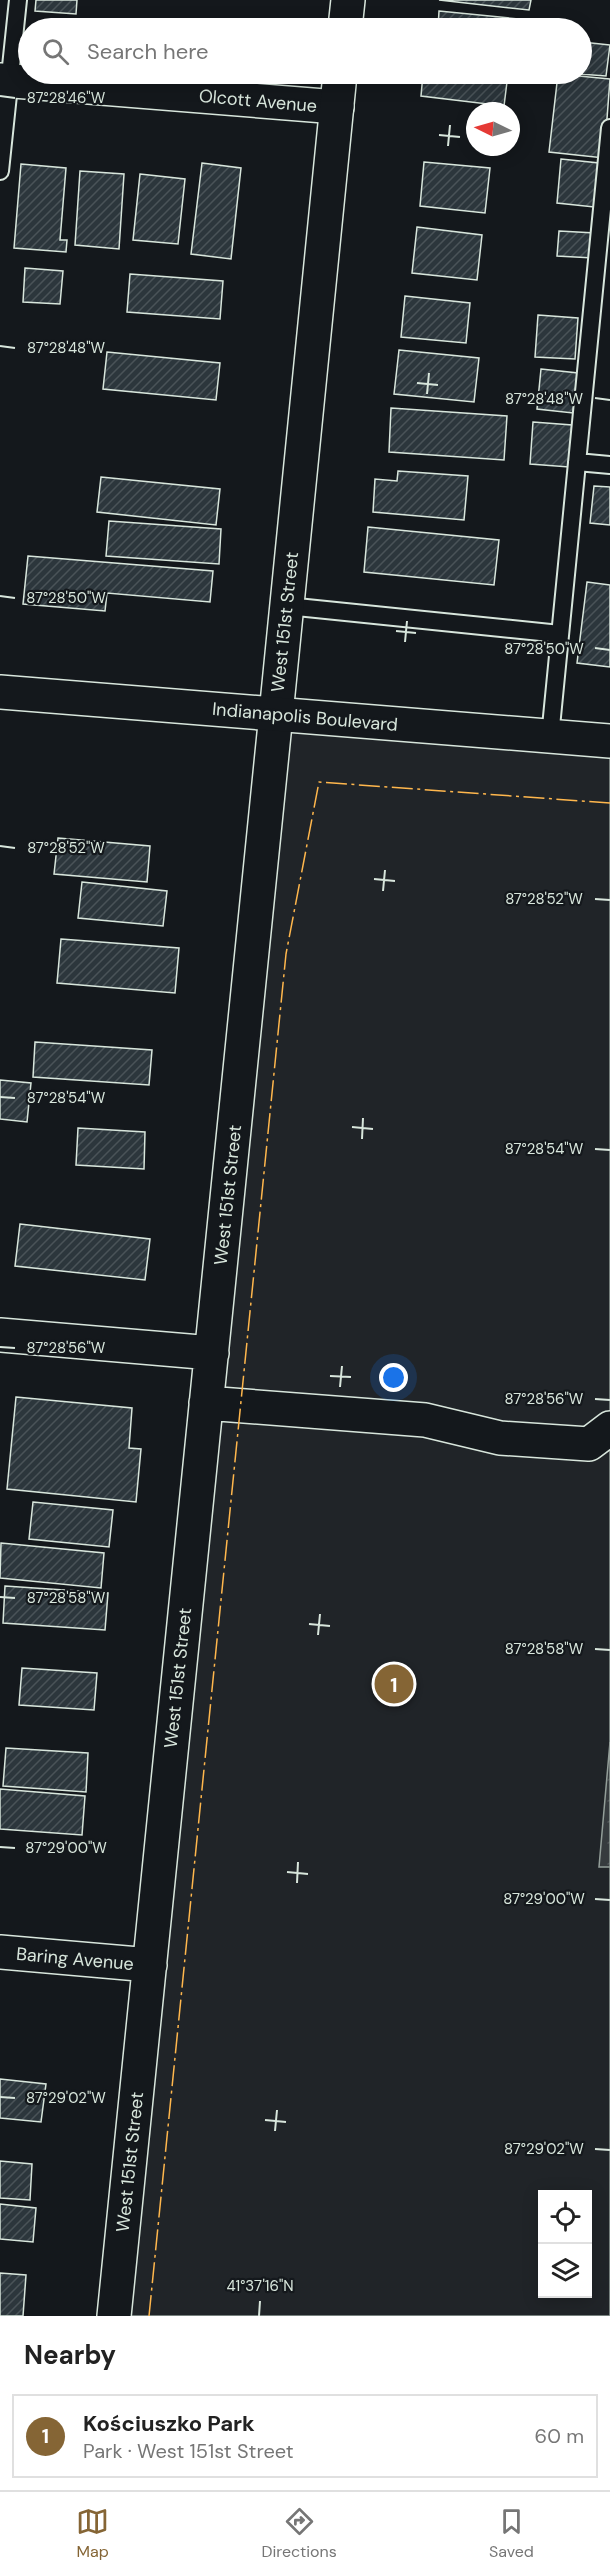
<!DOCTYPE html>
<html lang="en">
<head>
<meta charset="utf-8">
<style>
  :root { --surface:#fff; --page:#f6f6f6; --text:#222; --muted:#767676; --line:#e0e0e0; --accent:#856535 }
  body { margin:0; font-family:"DM Sans",sans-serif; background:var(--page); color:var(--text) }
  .controls { position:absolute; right:18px; bottom:18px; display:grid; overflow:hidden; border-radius:0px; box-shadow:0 3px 15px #0003 }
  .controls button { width:54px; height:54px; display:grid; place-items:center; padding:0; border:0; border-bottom:2px solid var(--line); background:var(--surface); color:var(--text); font:30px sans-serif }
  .compass { position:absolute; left:466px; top:102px; width:54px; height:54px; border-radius:50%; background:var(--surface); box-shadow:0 3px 15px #0003; rotate:275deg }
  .you { position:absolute; left:394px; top:1378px; width:21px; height:21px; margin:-15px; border:4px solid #fff; border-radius:50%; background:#1a73e8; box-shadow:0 0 0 9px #1a73e833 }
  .badge { display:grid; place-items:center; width:39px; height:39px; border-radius:50%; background:var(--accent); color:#fff; font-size:20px; font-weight:700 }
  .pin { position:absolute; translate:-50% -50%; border:3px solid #fff; box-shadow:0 2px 6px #0006 }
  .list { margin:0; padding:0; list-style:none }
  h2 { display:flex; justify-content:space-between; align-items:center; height:78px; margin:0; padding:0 24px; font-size:26px }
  h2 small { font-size:20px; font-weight:400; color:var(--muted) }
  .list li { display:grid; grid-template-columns:39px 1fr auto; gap:18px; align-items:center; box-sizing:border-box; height:84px; margin:0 12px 12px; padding:0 12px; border:2px solid var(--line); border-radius:0px }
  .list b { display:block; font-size:22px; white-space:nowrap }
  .list p { margin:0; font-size:20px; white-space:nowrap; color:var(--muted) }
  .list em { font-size:20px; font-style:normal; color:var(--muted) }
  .icon { flex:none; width:33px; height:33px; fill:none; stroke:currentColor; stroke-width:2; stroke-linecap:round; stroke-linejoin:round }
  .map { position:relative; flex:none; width:610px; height:2316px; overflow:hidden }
  .search { position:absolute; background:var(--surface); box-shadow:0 3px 15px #0003; left:18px; right:18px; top:18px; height:66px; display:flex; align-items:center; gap:15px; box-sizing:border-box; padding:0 21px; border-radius:33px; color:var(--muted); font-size:22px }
  .sheet { height:174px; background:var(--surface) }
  nav { display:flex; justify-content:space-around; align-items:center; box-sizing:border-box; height:84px; border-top:2px solid var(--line); background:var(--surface); font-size:16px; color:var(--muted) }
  nav a { display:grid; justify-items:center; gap:3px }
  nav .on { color:var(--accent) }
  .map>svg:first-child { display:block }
  .park { fill:#202428; stroke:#939e99; stroke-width:1.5; fill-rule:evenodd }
  .water { fill:url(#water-ripples); stroke:#939e99; stroke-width:1.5 }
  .building { fill:url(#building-hatch); stroke:#d8e6dc; stroke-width:1.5 }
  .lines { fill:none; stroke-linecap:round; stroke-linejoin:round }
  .service-casing { stroke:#d8e6dc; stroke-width:20 }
  .minor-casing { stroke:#d8e6dc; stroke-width:36 }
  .tertiary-casing { stroke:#d8e6dc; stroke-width:36 }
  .primary-casing { stroke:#d8e6dc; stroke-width:36 }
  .service { stroke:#14181c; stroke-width:16 }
  .minor { stroke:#14181c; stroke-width:33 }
  .tertiary { stroke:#14181c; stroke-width:33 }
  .primary { stroke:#14181c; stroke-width:33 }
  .power { stroke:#ffb74d; stroke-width:1.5; stroke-dasharray:21 4.5 3 4.5; stroke-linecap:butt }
  .ticks { fill:none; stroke:#d8e6dc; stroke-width:2 }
  .labels { text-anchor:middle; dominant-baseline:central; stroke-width:4.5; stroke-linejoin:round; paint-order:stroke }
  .street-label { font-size:18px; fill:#d8e6dc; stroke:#14181c }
  .ticks-label { font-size:15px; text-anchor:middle; fill:#d8e6dc; stroke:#14181c; stroke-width:4.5; stroke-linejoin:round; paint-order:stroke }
</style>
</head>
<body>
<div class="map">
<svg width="610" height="2316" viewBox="0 0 610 2316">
  <defs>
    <pattern id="water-ripples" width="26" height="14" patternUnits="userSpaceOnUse" patternTransform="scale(1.5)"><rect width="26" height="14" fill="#363b3e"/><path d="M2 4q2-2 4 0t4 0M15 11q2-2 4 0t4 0" fill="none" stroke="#525759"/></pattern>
    <pattern id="building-hatch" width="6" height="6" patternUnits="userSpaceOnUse" patternTransform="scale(1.5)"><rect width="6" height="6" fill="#2c363c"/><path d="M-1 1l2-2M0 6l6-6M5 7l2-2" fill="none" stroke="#4a5358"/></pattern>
  </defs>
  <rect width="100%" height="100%" fill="#14181c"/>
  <path class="park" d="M276 714 610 741V2316H114ZM542 2194H588V2294H542Z"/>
  <path class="water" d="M610 1742V1867H599Z"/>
  <path class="building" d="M36 0H77L76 14 35 11Z
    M439 0H531L529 10Z
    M439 11 539 21 538 28H438Z
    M582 42 610 45 606 76 579 74H582Z
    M423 74H508L504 106 421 96Z
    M558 74 610 79 604 158 549 152Z
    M561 159 599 163 594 207 557 203Z
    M424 162 490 168 485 213 420 206Z
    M202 163 241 168 231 259 191 254Z
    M21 164 66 168 60 240H67L66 252 14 248Z
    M80 171 124 174 119 249 75 245Z
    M140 174 185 179 178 244 133 240Z
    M417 227 482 235 477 280 412 273Z
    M559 231 595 233 593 258 557 256Z
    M25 268 63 271 60 304 23 302Z
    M130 274 223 281 220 319 127 312Z
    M405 296 470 303 466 343 401 337Z
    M538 315 578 318 575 359 535 357Z
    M399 350 479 358 474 402 394 394Z
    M107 352 220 363 216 400 103 389Z
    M541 369 578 373 573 413 537 409Z
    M391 408 507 416 504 460 389 452Z
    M533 422 572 425 569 467 530 464Z
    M398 471 468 476 464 520 373 512 375 479 397 481Z
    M101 477 220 489 216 525 97 512Z
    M594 486 610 487V525L590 523Z
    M109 521 221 529 219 564 106 556Z
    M368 527 499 540 494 585 364 572Z
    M28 556 213 571 210 602 107 593 105 611 23 604Z
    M587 582 610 585V667L577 663Z
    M58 838 150 846 147 882 54 874Z
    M82 882 167 891 163 926 78 918Z
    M61 939 179 948 175 993 57 983Z
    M35 1042 152 1050 149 1085 33 1077Z
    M0 1080 31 1083 27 1122 0 1119Z
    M78 1128 145 1132 144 1169 76 1165Z
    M20 1224 150 1239 145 1280 15 1266Z
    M16 1397 132 1408 129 1448 141 1449 136 1502 7 1489Z
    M33 1502 113 1510 109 1547 29 1539Z
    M1 1543 104 1553 101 1588 0 1578Z
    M5 1586 108 1593 105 1630 3 1623Z
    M22 1668 97 1673 94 1710 19 1705Z
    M6 1748 88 1753 86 1792 3 1786Z
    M0 1789 85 1796 82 1835 0 1829Z
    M0 2079 46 2084 41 2122 0 2118Z
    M0 2161 32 2164 30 2200 0 2198Z
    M0 2204 36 2208 33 2242 0 2239Z
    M0 2273 26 2275 23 2316H0Z"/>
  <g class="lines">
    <defs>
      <path id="service" d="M0 171 18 0
        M577 462 610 465
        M287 606 560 634
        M550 737 610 128"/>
      <path id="minor" d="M0 80 337 107
        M0 1335 212 1353
        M206 1403 425 1420 500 1438 589 1444 610 1428
        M0 1952 150 1965
        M114 2316 276 714"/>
      <path id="tertiary" d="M345 28 348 0
        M276 714 340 74"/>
      <path id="primary" d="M0 692 610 741"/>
    </defs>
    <use href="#service" class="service-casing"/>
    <use href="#minor" class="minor-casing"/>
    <use href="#tertiary" class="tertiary-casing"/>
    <use href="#primary" class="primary-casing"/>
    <use href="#service" class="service"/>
    <use href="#minor" class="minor"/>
    <use href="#tertiary" class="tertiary"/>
    <use href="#primary" class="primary"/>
    <path class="power" d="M149 2316 286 954 319 782 610 803"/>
  </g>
  <path class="ticks" d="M0 96 15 98M439 135 460 137M448 146 450 125M0 346 15 348M417 383 438 385M427 394 429 373M595 398 610 400M0 596 15 598M396 631 416 633M405 642 407 621M595 648 610 650M0 846 15 848M374 879 395 881M383 891 385 870M595 899 610 900M0 1097 15 1098M352 1127 373 1129M362 1139 363 1118M595 1149 610 1150M0 1347 15 1348M330 1376 351 1377M340 1387 342 1366M595 1399 610 1400M0 1597 15 1598M309 1624 330 1626M318 1635 320 1614M595 1649 610 1650M0 1847 15 1848M287 1872 308 1874M297 1883 298 1862M595 1899 610 1900M0 2097 15 2098M265 2120 286 2122M275 2131 277 2110M595 2149 610 2150M259 2316 260 2301"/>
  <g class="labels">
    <g class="street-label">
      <text transform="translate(258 101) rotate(5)">Olcott Avenue</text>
      <text transform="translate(285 622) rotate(-84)">West 151st Street</text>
      <text transform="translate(305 717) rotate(5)">Indianapolis Boulevard</text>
      <text transform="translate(228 1195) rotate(-84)">West 151st Street</text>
      <text transform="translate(178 1678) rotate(-84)">West 151st Street</text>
      <text transform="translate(75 1959) rotate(5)">Baring Avenue</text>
      <text transform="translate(130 2162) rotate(-84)">West 151st Street</text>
    </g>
  </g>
  <g class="ticks-label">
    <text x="66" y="103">87°28'46"W</text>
    <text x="66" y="353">87°28'48"W</text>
    <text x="544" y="404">87°28'48"W</text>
    <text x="66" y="603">87°28'50"W</text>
    <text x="544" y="654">87°28'50"W</text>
    <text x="66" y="853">87°28'52"W</text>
    <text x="544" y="904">87°28'52"W</text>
    <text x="66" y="1103">87°28'54"W</text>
    <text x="544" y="1154">87°28'54"W</text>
    <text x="66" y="1353">87°28'56"W</text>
    <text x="544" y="1404">87°28'56"W</text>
    <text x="66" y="1603">87°28'58"W</text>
    <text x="544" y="1654">87°28'58"W</text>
    <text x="66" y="1853">87°29'00"W</text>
    <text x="544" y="1904">87°29'00"W</text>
    <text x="66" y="2103">87°29'02"W</text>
    <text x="544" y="2154">87°29'02"W</text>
    <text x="260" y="2291">41°37'16"N</text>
  </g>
</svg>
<div class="controls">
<button><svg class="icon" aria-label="locate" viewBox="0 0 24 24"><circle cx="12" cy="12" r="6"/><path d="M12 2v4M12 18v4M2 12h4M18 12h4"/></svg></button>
<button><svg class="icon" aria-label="layers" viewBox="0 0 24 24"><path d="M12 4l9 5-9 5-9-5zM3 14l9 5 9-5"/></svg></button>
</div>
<svg class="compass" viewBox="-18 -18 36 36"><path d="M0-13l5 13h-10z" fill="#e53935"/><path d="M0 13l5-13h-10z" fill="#767676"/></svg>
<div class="you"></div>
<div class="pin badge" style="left:394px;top:1684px">1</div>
<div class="search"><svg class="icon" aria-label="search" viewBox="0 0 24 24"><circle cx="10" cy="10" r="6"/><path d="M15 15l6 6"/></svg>Search here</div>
</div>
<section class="sheet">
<h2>Nearby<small></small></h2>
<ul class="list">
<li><span class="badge">1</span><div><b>Kościuszko Park</b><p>Park · West 151st Street</p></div><em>60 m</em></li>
</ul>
</section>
<nav>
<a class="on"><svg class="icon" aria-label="map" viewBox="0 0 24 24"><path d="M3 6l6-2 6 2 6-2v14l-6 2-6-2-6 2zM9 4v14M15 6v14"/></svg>Map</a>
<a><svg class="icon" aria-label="directions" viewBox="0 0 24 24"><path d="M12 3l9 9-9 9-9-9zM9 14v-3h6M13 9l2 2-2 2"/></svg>Directions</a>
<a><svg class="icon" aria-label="saved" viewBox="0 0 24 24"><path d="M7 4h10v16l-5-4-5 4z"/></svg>Saved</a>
</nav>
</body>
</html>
